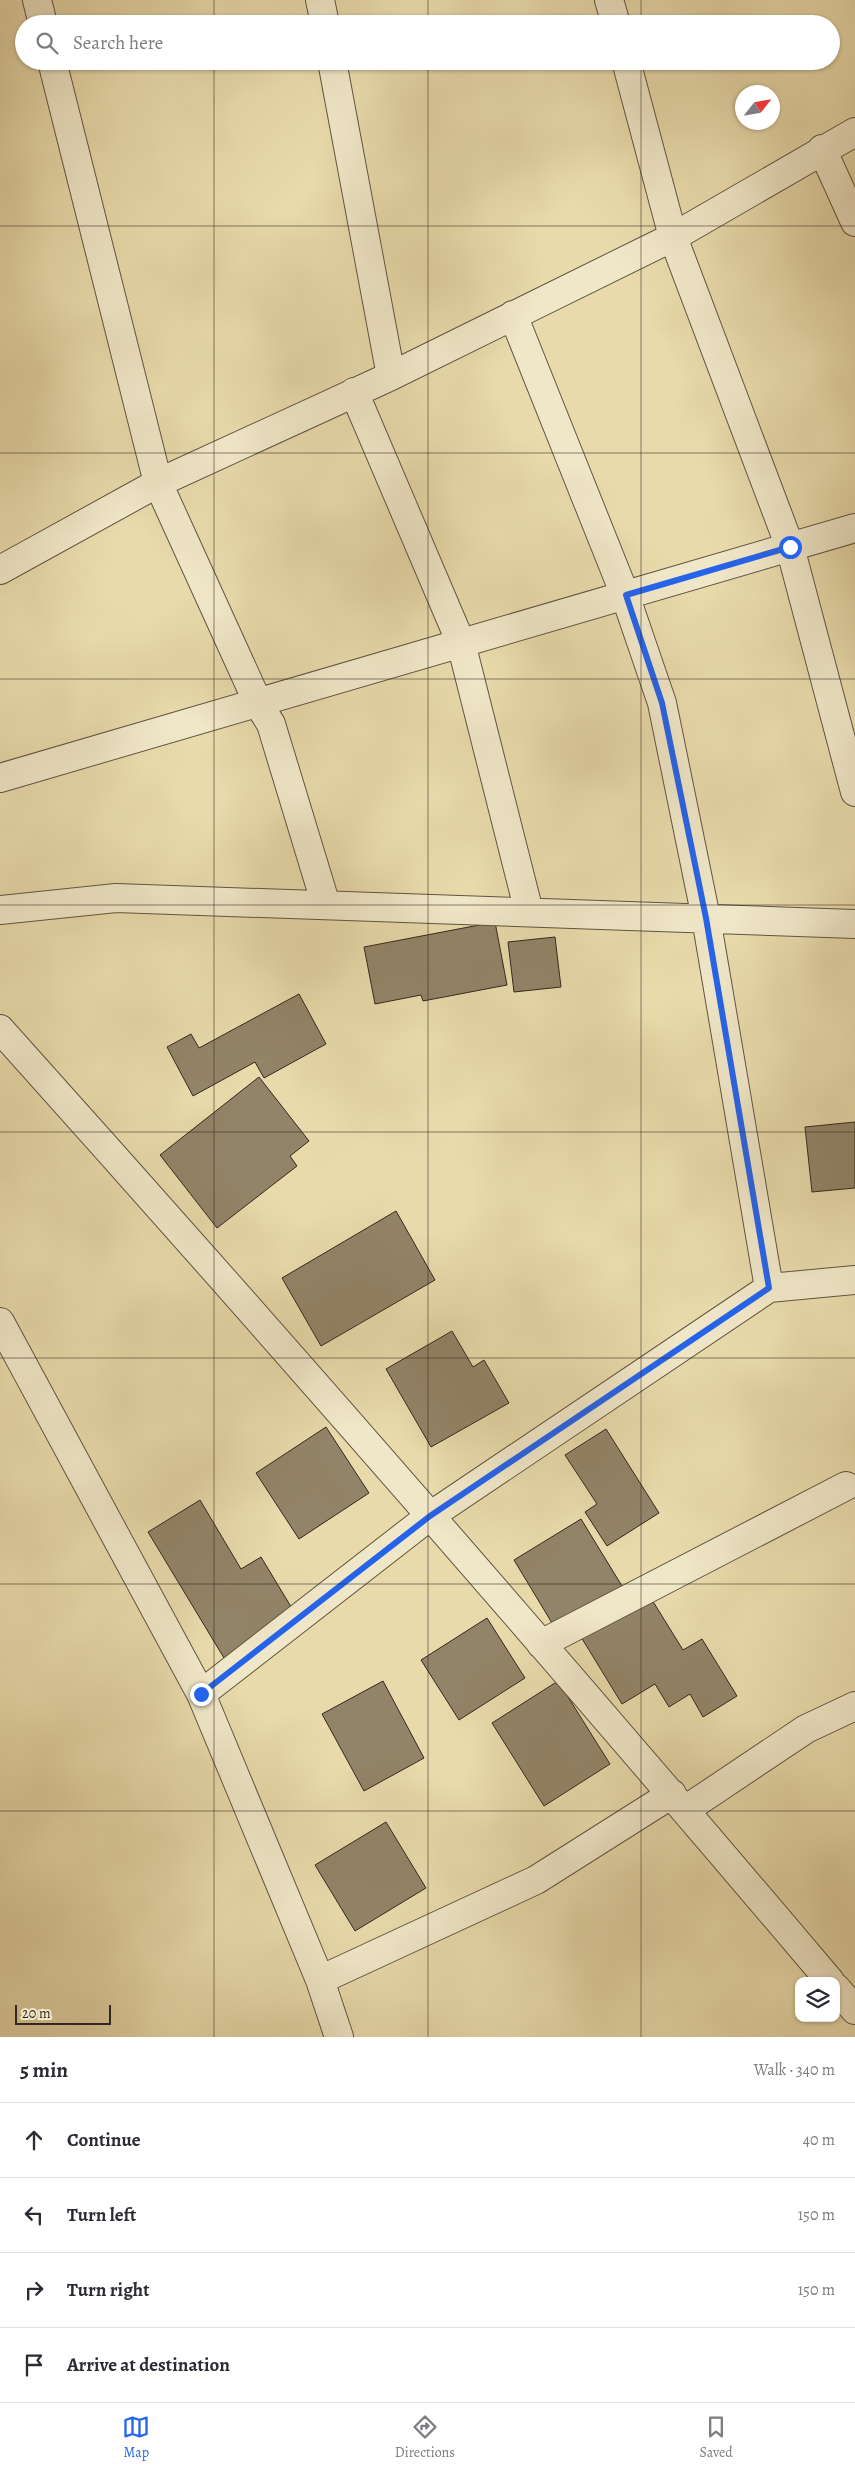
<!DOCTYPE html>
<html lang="en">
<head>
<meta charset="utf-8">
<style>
  :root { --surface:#fff; --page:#f7f7f7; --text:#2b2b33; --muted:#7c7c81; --line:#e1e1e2; --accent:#2563eb }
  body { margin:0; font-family:Alegreya,serif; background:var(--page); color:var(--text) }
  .controls { position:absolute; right:15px; bottom:15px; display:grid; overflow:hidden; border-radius:10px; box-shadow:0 1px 4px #0004 }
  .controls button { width:45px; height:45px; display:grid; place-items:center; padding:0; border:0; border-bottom:1px solid var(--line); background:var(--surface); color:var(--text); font:25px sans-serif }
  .compass { position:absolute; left:735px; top:85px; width:45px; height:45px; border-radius:50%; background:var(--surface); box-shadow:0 1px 4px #0004; rotate:59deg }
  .scale { position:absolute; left:15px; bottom:12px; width:96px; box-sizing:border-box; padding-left:5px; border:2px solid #34271f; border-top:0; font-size:14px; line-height:18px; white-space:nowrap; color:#34271f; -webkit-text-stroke:4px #f0e7c8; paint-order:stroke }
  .stop { position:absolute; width:15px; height:15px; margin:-11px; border:4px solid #2563eb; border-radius:50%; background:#fff }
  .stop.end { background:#2563eb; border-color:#fff; box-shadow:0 1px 5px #0008 }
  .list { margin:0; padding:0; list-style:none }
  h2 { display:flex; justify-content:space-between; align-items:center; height:65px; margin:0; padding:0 20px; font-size:21px }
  h2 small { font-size:16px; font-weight:400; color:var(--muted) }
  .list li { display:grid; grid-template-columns:32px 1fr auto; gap:15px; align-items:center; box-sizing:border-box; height:75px; padding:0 20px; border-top:1px solid var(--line) }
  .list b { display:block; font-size:19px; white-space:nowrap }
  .list em { font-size:16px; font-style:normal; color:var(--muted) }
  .icon { flex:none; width:28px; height:28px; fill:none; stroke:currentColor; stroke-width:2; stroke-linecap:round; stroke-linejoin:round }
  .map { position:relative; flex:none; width:855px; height:2037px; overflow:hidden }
  .search { position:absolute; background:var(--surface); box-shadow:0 1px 4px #0004; left:15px; right:15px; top:15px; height:55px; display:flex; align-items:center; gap:12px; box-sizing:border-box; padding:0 18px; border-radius:28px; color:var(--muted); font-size:19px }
  .sheet { height:365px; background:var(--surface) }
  nav { display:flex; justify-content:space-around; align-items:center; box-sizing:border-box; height:70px; border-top:1px solid var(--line); background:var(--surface); font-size:14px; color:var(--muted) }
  nav a { display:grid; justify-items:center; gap:2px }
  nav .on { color:var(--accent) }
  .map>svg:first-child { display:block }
  .building { fill:#928468; stroke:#34271f }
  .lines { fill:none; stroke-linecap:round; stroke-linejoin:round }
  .minor-casing { stroke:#615442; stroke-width:30 }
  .minor { stroke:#f0e7c8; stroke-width:28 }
  .route { stroke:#2563eb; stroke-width:6 }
  .grid { fill:none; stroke:#34271f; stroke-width:1; stroke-opacity:0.55 }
</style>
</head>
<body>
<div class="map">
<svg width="855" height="2037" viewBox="0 0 855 2037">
  <rect width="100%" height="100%" fill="#e8daab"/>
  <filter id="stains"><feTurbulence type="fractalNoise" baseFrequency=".004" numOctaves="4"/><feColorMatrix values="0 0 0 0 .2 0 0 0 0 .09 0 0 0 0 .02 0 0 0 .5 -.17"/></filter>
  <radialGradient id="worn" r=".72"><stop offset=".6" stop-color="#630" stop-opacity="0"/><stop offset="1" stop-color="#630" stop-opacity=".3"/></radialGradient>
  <path class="building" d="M495 922 507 985 423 1001 421 995 375 1004 364 947Z
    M555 937 561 987 514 992 508 942Z
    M299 994 326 1044 264 1078 255 1062 193 1096 167 1047 191 1034 199 1048Z
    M259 1077 309 1141 290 1156 297 1166 217 1228 160 1155Z
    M855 1122V1188L812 1192 805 1127Z
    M396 1211 435 1280 321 1346 282 1278Z
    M452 1331 473 1367 484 1360 509 1403 431 1447 386 1369Z
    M326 1427 369 1493 299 1539 256 1473Z
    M606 1429 659 1513 607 1546 585 1512 597 1504 565 1455Z
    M200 1500 241 1569 261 1557 296 1615 224 1658 148 1532Z
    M581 1519 622 1586 555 1628 514 1560Z
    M649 1595 683 1650 702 1639 737 1696 703 1717 690 1694 669 1707 655 1684 622 1704 581 1637Z
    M487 1618 525 1678 459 1720 421 1660Z
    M383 1681 424 1758 364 1791 322 1714Z
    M558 1681 610 1764 544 1806 492 1723Z
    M386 1822 426 1888 355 1931 315 1865Z"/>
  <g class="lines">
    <defs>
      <path id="minor" d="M37 0 43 24
        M320 0 325 24
        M609 0 616 24
        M52 61 158 483 258 703 271 724 326 905
        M332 61 391 376
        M626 61 673 237 790 547 855 792
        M822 149 855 222
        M513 315 625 595 662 703 706 918 769 1288
        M354 392 461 643 529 912
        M0 570 158 483 391 376 673 237 855 132
        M0 778 855 528
        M0 910 116 898 855 924
        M0 1029C281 1342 558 1660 830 1981
        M0 1322 201 1694 320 1980 339 2037
        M541 1644 846 1486
        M201 1694 430 1516 769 1288 855 1280
        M685 1810 806 1729 855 1706
        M320 1980 536 1880 672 1794
        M836 1988 855 2010"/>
    </defs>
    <use href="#minor" class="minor-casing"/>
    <use href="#minor" class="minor"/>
  </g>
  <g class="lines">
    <path class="route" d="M201 1694 430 1516 769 1288 706 918 662 703 626 595 790 547"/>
  </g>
  <path class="grid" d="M214 0V24M428 0V24M641 0V24M214 61V2037M428 61V2037M641 61V2037M0 226H855M0 453H855M0 679H855M0 905H855M0 1132H855M0 1358H855M0 1584H855M0 1811H855"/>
  <rect width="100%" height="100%" filter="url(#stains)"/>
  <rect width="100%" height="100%" fill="url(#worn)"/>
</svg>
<div class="controls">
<button><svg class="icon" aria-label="layers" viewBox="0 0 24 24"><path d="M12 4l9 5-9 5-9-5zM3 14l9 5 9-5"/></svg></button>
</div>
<svg class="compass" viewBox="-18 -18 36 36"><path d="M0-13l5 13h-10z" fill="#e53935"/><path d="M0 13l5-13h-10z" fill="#7c7c81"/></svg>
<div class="scale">20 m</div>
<div class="stop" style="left:790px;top:547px"></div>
<div class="stop end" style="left:201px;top:1694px"></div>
<div class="search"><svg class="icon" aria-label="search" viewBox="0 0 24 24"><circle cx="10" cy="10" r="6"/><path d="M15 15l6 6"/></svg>Search here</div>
</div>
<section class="sheet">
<h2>5 min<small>Walk · 340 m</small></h2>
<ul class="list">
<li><svg class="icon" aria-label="ahead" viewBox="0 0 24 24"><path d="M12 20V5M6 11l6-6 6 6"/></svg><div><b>Continue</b></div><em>40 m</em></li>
<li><svg class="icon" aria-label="left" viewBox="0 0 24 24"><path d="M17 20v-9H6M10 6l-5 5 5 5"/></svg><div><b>Turn left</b></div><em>150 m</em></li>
<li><svg class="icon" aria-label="right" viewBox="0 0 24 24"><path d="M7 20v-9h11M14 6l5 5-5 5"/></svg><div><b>Turn right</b></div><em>150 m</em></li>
<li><svg class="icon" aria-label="arrive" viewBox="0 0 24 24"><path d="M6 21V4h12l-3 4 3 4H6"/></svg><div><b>Arrive at destination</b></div></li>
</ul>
</section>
<nav>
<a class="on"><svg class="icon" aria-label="map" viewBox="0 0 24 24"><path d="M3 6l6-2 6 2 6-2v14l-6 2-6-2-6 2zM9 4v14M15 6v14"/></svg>Map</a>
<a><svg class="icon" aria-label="directions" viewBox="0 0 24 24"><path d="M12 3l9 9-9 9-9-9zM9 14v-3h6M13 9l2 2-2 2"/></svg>Directions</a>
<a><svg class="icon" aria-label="saved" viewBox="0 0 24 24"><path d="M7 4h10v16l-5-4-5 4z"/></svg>Saved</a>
</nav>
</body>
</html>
